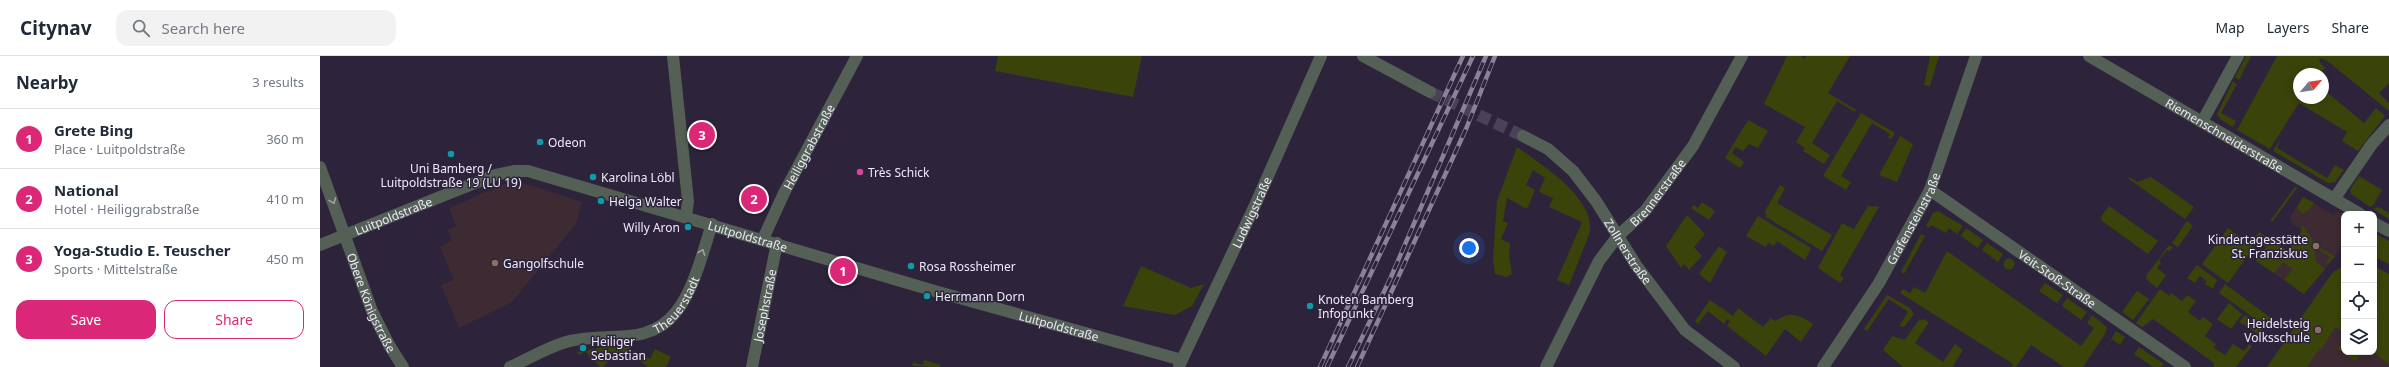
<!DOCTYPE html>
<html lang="en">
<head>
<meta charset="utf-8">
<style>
  :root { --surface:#fff; --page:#f2f2f3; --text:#1f2937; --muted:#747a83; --line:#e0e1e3; --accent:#db2777 }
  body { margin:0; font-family:"Noto Sans",sans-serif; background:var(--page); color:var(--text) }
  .controls { position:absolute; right:12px; bottom:12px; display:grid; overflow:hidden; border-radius:8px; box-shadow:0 2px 6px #0003 }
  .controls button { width:36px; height:36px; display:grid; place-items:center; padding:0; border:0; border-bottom:1px solid var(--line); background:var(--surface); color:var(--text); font:20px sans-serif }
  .compass { position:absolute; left:1973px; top:12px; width:36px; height:36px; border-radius:50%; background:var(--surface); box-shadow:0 2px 6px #0003; rotate:61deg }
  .you { position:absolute; left:1149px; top:192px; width:14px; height:14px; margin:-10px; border:3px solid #fff; border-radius:50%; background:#1a73e8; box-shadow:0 0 0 6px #1a73e833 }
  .badge { display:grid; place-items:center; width:26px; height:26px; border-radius:50%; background:var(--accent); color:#fff; font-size:13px; font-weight:700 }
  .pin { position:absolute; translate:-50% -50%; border:2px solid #fff; box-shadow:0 1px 4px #0006 }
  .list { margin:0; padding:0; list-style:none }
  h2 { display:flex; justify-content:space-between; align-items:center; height:52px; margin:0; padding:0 16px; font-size:17px }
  h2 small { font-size:13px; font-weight:400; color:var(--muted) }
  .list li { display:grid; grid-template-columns:26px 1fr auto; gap:12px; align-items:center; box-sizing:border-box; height:60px; padding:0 16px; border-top:1px solid var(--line) }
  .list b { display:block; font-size:15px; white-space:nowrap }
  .list p { margin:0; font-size:13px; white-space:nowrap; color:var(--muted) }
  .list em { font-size:13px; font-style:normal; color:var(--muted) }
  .actions { display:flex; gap:8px; padding:12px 16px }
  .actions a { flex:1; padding:9px 0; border:1px solid var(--accent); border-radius:12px; text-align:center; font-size:14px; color:var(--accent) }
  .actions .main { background:var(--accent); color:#fff }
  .icon { flex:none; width:22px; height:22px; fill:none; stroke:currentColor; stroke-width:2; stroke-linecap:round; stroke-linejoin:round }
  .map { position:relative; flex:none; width:2069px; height:311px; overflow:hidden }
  header { display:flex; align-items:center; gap:24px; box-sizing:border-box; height:56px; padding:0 20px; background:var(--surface); border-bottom:1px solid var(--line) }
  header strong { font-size:19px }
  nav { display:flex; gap:22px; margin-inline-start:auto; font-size:14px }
  .search { width:280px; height:36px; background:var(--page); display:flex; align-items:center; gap:10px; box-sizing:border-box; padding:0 14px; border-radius:12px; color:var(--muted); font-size:15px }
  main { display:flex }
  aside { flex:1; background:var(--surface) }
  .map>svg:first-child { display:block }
  .education { fill:#3d2a32 }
  .green { fill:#3a430a }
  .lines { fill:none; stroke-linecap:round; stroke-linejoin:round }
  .minor-tunnel { stroke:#4a4258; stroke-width:12; stroke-dasharray:12 6; stroke-linecap:butt }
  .minor { stroke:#545f56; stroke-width:12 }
  .rail-casing { stroke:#8a8397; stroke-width:4.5 }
  .rail { stroke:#2d243c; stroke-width:3; stroke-dasharray:9; stroke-linecap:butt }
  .oneway { stroke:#a1a4a8 }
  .culture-dot { fill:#0f9aa8; stroke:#2d243c; stroke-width:1.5 }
  .hotel-dot { fill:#d1479c; stroke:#2d243c; stroke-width:1.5 }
  .education-dot { fill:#8d6e63; stroke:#2d243c; stroke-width:1.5 }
  .labels { text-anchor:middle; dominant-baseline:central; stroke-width:3; stroke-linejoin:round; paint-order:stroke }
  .street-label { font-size:12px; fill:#eee9f9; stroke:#2d243c }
  .poi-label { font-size:12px; fill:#eee9f9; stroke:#2d243c; text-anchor:start }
</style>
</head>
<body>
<header>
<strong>Citynav</strong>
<div class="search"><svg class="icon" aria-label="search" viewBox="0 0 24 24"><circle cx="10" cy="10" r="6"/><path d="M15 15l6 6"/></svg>Search here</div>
<nav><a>Map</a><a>Layers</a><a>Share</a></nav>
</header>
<main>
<aside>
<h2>Nearby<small>3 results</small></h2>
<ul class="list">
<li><span class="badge">1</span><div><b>Grete Bing</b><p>Place · Luitpoldstraße</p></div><em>360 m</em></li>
<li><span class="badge">2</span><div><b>National</b><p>Hotel · Heiliggrabstraße</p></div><em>410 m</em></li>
<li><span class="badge">3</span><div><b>Yoga-Studio E. Teuscher</b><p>Sports · Mittelstraße</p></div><em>450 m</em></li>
</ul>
<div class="actions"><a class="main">Save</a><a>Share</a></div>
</aside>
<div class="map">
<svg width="2069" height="311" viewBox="0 0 2069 311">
  <rect width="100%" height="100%" fill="#2d243c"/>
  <path class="education" d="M203 127 262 146 256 168 192 246 139 272 121 229 134 224 120 191 132 185 127 174 136 170 129 152 184 128Z
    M1983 141 2014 159 2017 155 2024 159V185L2015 201 1984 238 1936 205 1946 191 1934 183 1939 176 1968 195 1982 175 1973 168 1970 161Z
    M2024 210V296H2054V210L2069 218V311H1947L2013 216Z"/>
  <path class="green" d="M678 0H822L813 41 675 15Z
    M1467 0H1481L1484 3 1486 0H1530L1508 37 1536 54 1535 56 1517 45 1492 87 1510 99 1504 108 1483 95 1485 92 1476 86 1485 71 1444 48Z
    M1610 0H1619L1610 30 1604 29Z
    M1926 0H1931L1919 24 1915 21Z
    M1957 0H2069V27L2059 37 2069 47V55L2006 4 2001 2 1999 5 2005 12 2000 18H1979V42H2003V33L2044 67 2056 52 2065 60 2038 95 2022 85 2027 76 1979 47 1950 93 1917 74Z
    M1913 25 1917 28 1901 57 1916 65 1913 71 1900 63 1897 58Z
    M1541 57 1575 77 1571 83 1568 82 1570 78 1552 67 1521 120 1531 126 1526 134 1503 120Z
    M1428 64 1448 75 1438 92 1429 88 1423 95 1415 91 1412 97 1424 106 1420 112 1405 102Z
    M1580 80 1593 88 1577 126 1559 119Z
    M1961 82 1957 92 2007 122 2015 109 2024 114 2015 126 2008 127 1953 95Z
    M1197 91C1221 108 1279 144 1269 179L1249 229 1237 224 1262 166 1229 151 1233 142 1219 136 1225 122 1213 114 1206 129 1215 134 1207 153 1187 142 1183 165 1188 167 1181 183 1190 187 1189 200 1192 218 1186 221 1175 218 1173 203 1177 145Z
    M2039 120 2062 134 2054 148 2050 151 2031 138 2030 134Z
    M1810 121 1817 126 1831 121 1874 151 1865 163 1809 123Z
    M1460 129 1465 132 1457 147 1512 179 1502 195 1446 161 1445 155Z
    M1975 131 1977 132 1952 166 1950 165Z
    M1983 141 1994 147 1989 154 1982 158 1977 151Z
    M1382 146 1395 155 1389 164 1371 152 1374 149 1378 152Z
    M1548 150 1559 151 1520 219 1524 222 1520 227 1498 212 1522 167 1534 173Z
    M1789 150 1838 185 1828 198 1782 165 1781 161Z
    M2059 151 2069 157V163L2053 153Z
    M1618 155 1643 170 1637 178 1629 172 1626 177 1611 169 1609 172 1606 170 1613 157Z
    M1367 159 1385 178 1374 191 1382 200 1369 214 1364 208 1361 212 1346 190Z
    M1438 160 1491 192 1485 204 1457 185 1454 190 1448 187 1446 191 1426 180Z
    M1867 165 1873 170 1858 191 1852 187Z
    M1982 168 1993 184 1996 205 2005 213 1984 238 1964 224 1972 213 1963 206 1954 217 1936 205 1946 191 1934 183 1939 176 1968 195 1982 174Z
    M1646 172 1663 184 1658 192 1641 180Z
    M1908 172 1934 191 1908 227 1882 208Z
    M2054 177 2069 185V208L2054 201Z
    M1601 178 1605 180 1584 218 1581 216Z
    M1667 187 1683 198 1678 206 1662 194Z
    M1849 189 1853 191 1850 195 1847 194 1839 204 1841 206 1837 212 1846 219 1837 232 1827 224 1826 220Z
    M1399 190 1407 196 1390 227 1379 218Z
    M1998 191 2015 200 2008 208 2006 207 2010 201 1999 194Z
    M1627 195 1761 290 1774 272 1767 267 1772 259 1787 271 1785 278 1763 311H1744L1711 289 1696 311H1691L1693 308 1580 237 1583 233 1590 237 1594 231 1605 237Z
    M1683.5 208a5.5 5.5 0 1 1 11 0a5.5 5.5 0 1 1-11 0Z
    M1877 209 1897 224 1893 233 1885 228 1887 225 1880 220 1875 227 1867 222Z
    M821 210 871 232 884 228 872 250 855 259 803 250Z
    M2024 210V276L2015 271 2002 293 2000 292 1987 311H1947L2013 216Z
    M2054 210 2069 218V308L2052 296H2054Z
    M1725 227 1743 239 1737 247 1719 235Z
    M1905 228 1951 262 1945 270 1899 237Z
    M1840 233 1849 240 1851 237 1862 245 1867 239 1876 245 1868 256 1880 265 1883 261 1893 268 1885 280 1896 288 1894 292 1905 299 1913 288 1924 295 1929 288 1932 290 1916 311H1894V307L1833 263 1822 271 1816 267Z
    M1817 235 1829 243 1813 264 1802 256Z
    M1567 239 1590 252 1594 258 1584 271 1579 270 1588 256 1569 243 1547 275 1544 273Z
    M1747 242 1767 256 1761 264 1742 250Z
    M1390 244 1413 260 1418 252 1443 271 1451 262 1455 265C1472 255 1477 258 1493 268L1481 286 1465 273 1446 300 1407 270 1410 265 1407 263 1404 268 1388 255 1378 268 1375 265Z
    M1909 247 1922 258 1911 273 1897 263Z
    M1925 259 1943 272 1935 285 1934 284 1938 278 1919 266Z
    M1603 263 1609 266 1595 287 1623 306 1635 288 1643 294 1633 310 1634 311H1583L1563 294 1572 280 1585 284 1598 265Z
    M1796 275 1805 281 1800 289 1792 283 1782 299Z
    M2024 285V296H2042L2035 305 2018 293Z
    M310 286 313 289 300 305 294 299 283 311H280L266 296 259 299 257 296Z
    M1819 291 1844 308 1841 311H1833L1814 298Z
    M335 293 351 301 346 311H328L320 305 324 299 330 303Z
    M604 304 621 309 620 311 592 310 593 306 603 309Z"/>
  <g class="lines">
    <path class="minor-tunnel" d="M1110 36 1203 80"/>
    <g class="minor">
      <path d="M353 0 368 145 366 161"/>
      <path d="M1043 0 1110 36"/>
      <path id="s1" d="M1769 0 2040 158"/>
      <path d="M1882 66 1918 0"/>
      <path id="s2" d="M1203 80 1228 93 1253 115 1276 145 1316 209 1365 274 1414 311"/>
      <path id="s3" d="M0 111 52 255 69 289 83 311"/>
      <path id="s4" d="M1610 134 1865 311"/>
      <path d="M2014 143 2052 88 2069 69"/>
      <path d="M2054 167 2069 175"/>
      <path id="s5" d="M443 183 464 137 537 0"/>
      <path id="s6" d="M0 189 175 119 194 115H208L618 236 862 304"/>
      <path id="s7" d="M859 310 936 147 1001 0"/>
      <path id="s8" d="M190 311C208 303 226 292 246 286 284 275 328 292 356 256 374 234 383 195 392 168"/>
      <path id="s9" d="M432 311 457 187"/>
      <path id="s10" d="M1226 311 1279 205 1297 181 1325 155 1373 90 1422 0"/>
      <path id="s11" d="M1503 311 1559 227 1610 134 1656 0"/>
    </g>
    <defs>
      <path id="rail" d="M1000 311 1143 0
        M1007 311 1153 0
        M1028 311 1071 221 1166 0
        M1037 311 1146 73 1175 0"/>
    </defs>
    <use href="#rail" class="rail-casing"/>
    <use href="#rail" class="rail"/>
  </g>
  <defs><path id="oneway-chevron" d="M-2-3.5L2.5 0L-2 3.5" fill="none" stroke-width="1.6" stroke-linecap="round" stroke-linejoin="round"/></defs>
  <g class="oneway">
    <use href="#oneway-chevron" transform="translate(13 145) rotate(69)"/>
    <use href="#oneway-chevron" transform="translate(382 196) rotate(-70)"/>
  </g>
  <g class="culture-dot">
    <circle cx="220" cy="86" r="4"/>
    <circle cx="131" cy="98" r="4"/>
    <circle cx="273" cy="121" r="4"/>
    <circle cx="281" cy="145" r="4"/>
    <circle cx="368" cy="171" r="4"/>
    <circle cx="591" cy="210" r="4"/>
    <circle cx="607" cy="240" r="4"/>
    <circle cx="990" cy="250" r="4"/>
    <circle cx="263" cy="292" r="4"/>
  </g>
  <circle class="hotel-dot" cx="540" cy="116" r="4"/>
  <g class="education-dot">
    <circle cx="1996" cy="190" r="4"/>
    <circle cx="175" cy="207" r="4"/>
    <circle cx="1998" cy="274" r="4"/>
  </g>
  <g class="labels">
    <g class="street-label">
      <text stroke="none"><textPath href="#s1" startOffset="157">Riemenschneiderstraße</textPath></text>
      <text stroke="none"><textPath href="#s5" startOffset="103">Heiliggrabstraße</textPath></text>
      <text stroke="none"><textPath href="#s10" startOffset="209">Brennerstraße</textPath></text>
      <text stroke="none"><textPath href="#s7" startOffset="170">Ludwigstraße</textPath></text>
      <text stroke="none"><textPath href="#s6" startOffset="79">Luitpoldstraße</textPath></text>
      <text stroke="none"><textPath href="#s11" startOffset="174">Grafensteinstraße</textPath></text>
      <text stroke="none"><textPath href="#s6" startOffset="451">Luitpoldstraße</textPath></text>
      <text stroke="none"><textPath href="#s2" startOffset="159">Zollnerstraße</textPath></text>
      <text stroke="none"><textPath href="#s4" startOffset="155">Veit-Stoß-Straße</textPath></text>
      <text stroke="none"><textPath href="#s3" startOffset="145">Obere Königstraße</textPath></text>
      <text stroke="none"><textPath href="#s8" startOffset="185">Theuerstadt</textPath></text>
      <text stroke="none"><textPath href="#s9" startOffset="63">Josephstraße</textPath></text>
      <text stroke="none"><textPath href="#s6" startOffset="775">Luitpoldstraße</textPath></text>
    </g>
    <g class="poi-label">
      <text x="228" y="86">Odeon</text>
      <text x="131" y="112" text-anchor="middle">Uni Bamberg /<tspan x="131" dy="14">Luitpoldstraße 19 (LU 19)</tspan></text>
      <text x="548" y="116">Très Schick</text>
      <text x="281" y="121">Karolina Löbl</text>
      <text x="289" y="145">Helga Walter</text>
      <text x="360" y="171" text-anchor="end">Willy Aron</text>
      <text x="1988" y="183" text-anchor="end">Kindertagesstätte<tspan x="1988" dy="14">St. Franziskus</tspan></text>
      <text x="183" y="207">Gangolfschule</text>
      <text x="599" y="210">Rosa Rossheimer</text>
      <text x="615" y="240">Herrmann Dorn</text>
      <text x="998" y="243">Knoten Bamberg<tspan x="998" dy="14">Infopunkt</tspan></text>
      <text x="1990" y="267" text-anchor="end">Heidelsteig<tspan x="1990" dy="14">Volksschule</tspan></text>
      <text x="271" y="285">Heiliger<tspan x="271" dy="14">Sebastian</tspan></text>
    </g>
  </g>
</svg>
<div class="controls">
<button>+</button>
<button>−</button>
<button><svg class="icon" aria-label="locate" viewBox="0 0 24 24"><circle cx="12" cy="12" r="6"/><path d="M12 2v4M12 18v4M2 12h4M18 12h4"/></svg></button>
<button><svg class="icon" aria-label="layers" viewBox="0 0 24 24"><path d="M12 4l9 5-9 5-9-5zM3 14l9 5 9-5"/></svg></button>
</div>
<svg class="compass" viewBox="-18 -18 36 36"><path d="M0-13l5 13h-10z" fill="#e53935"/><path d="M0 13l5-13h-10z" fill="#747a83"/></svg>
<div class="you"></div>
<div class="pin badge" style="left:523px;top:215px">1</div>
<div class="pin badge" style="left:434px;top:143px">2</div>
<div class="pin badge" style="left:382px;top:79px">3</div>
</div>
</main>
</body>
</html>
